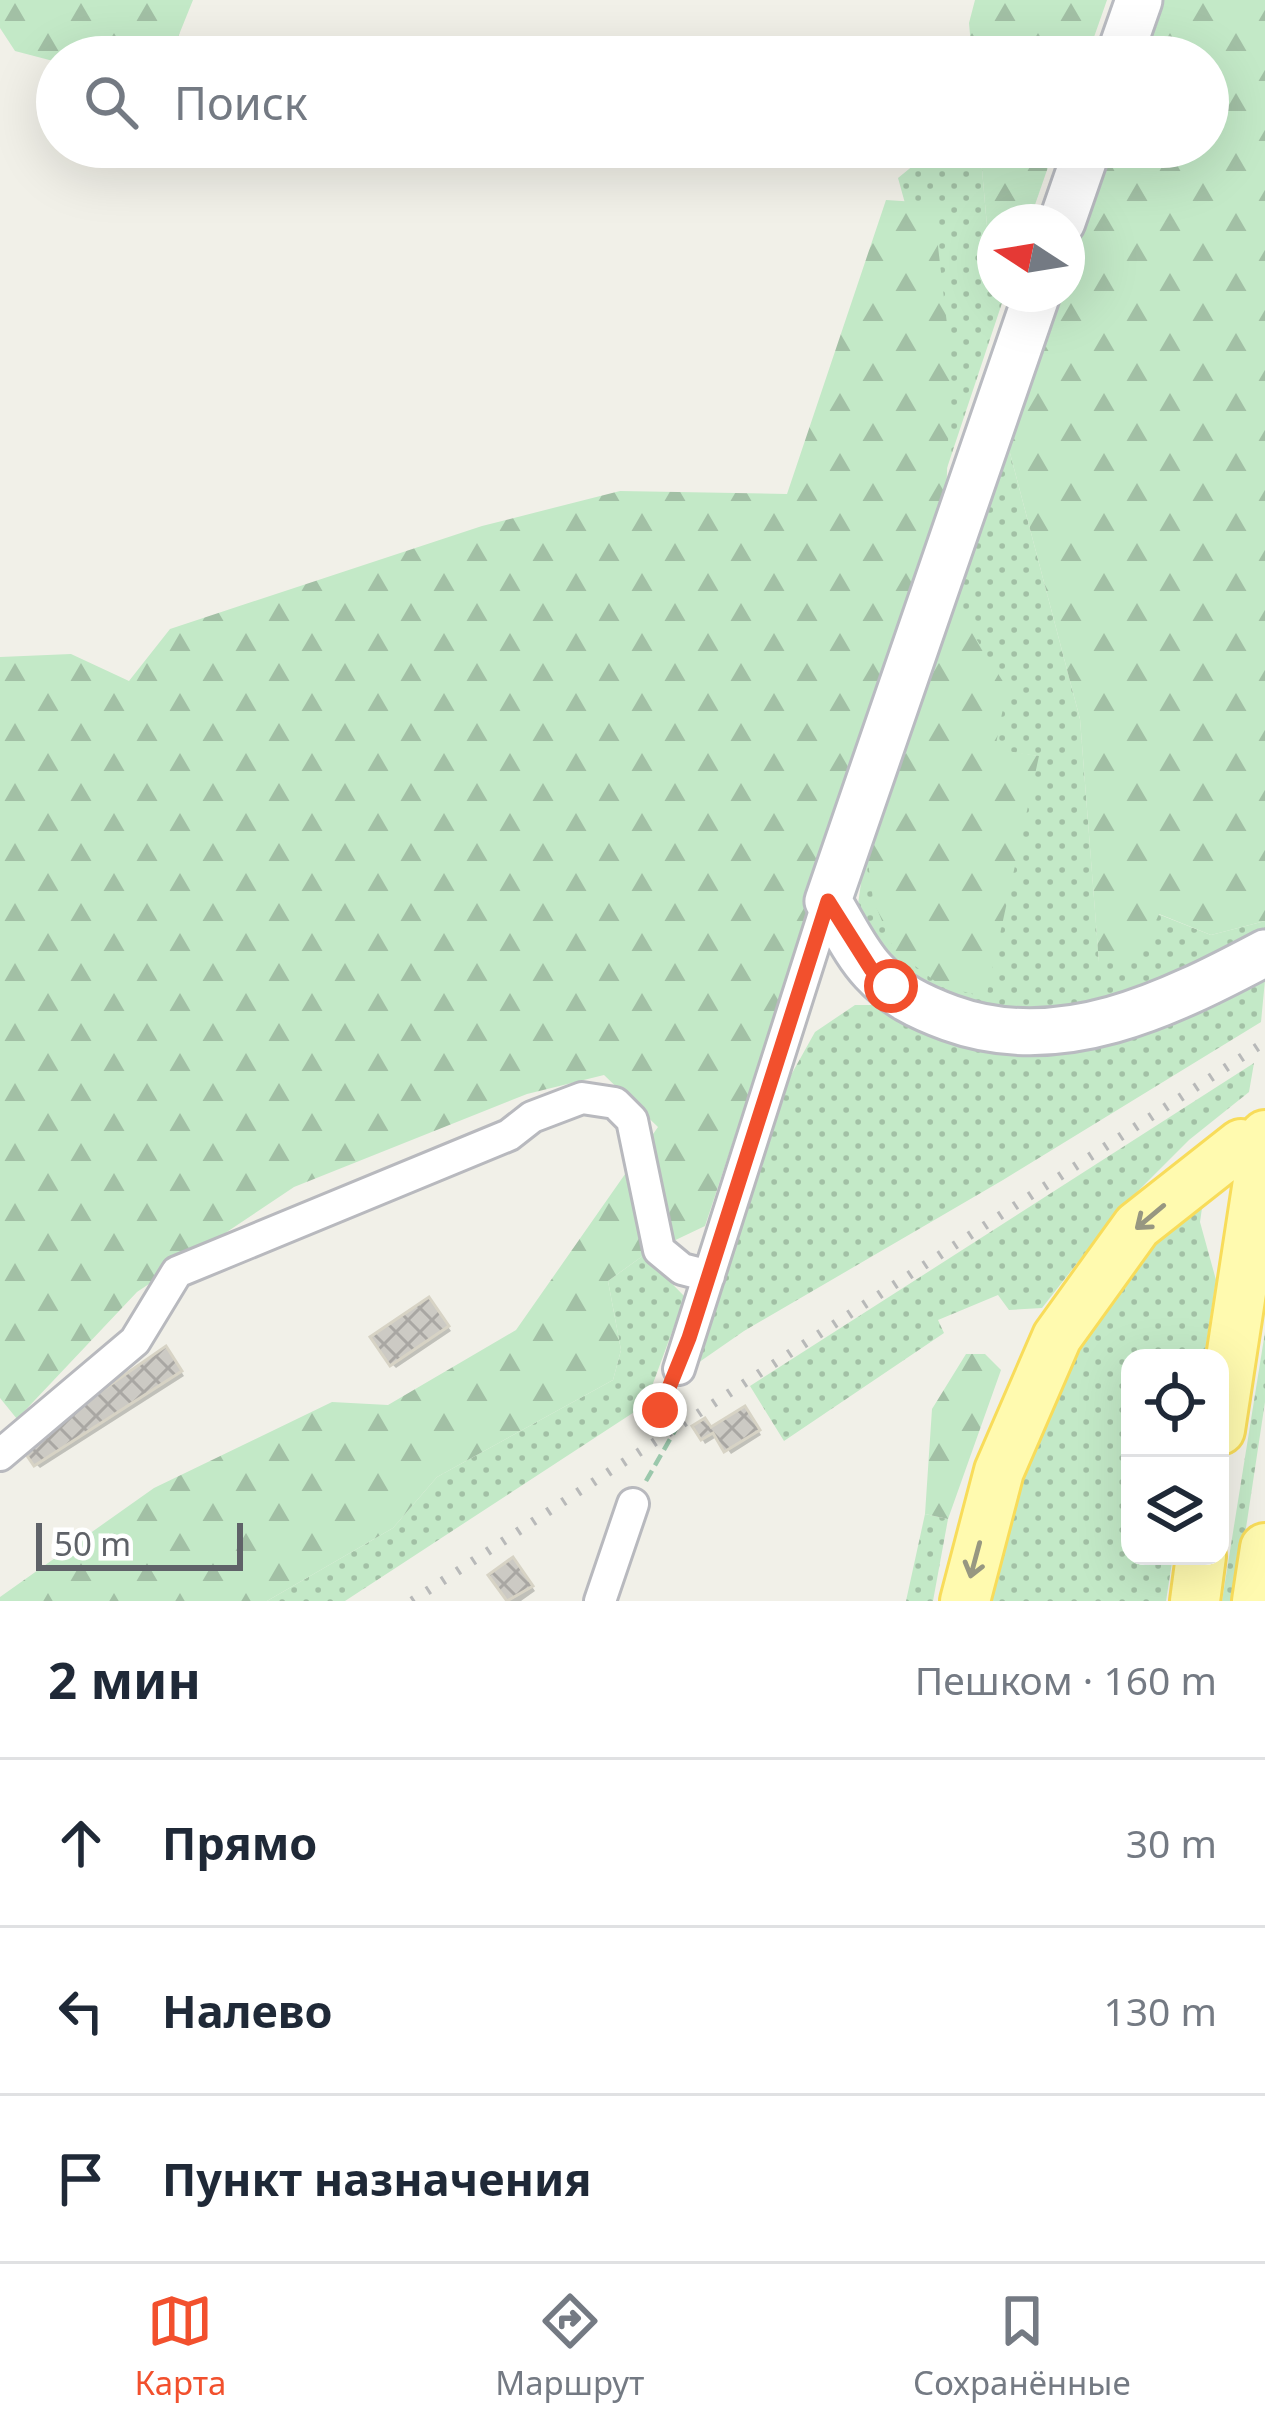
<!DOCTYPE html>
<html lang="ru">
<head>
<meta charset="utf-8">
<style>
  :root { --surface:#fff; --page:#f2f2f3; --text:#1f2937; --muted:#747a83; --line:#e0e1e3; --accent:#f2502d }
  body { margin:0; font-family:"Noto Sans",sans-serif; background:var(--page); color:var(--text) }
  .controls { position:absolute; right:36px; bottom:36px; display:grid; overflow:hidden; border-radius:24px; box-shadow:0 12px 48px #0002 }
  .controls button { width:108px; height:108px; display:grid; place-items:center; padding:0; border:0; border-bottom:3px solid var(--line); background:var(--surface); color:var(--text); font:60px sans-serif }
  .compass { position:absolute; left:977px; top:204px; width:108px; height:108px; border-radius:50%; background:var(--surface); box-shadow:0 12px 48px #0002; rotate:282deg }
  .scale { position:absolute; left:36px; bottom:30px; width:207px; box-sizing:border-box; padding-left:12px; border:6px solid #5f6268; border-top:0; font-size:33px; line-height:42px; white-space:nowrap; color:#5f6268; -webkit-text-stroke:9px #fff; paint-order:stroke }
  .stop { position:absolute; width:36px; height:36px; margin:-27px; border:9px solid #f2502d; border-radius:50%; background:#fff }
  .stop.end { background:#f2502d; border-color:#fff; box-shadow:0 3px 12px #0008 }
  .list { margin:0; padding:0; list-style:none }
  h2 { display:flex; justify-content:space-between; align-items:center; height:156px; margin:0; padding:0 48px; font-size:51px }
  h2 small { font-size:39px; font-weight:400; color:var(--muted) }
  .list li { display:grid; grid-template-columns:78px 1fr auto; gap:36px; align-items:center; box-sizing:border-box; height:168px; padding:0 48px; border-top:3px solid var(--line) }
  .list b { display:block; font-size:45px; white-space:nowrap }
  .list em { font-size:39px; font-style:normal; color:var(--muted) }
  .icon { flex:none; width:66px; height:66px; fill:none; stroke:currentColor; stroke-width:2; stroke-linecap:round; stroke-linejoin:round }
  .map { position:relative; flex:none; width:1265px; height:1601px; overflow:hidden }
  .search { position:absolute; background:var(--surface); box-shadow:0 12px 48px #0002; left:36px; right:36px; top:36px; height:132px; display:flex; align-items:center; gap:30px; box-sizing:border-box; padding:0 42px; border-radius:66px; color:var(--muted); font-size:45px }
  .sheet { height:660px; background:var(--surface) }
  nav { display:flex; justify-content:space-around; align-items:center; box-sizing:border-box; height:168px; border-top:3px solid var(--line); background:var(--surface); font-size:33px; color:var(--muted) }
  nav a { display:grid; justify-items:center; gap:6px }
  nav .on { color:var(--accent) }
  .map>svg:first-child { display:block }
  .grass { fill:url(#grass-dots) }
  .forest { fill:url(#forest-firs) }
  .shadow { fill:#0003 }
  .building { fill:url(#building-cross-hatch); stroke:#d7d3c5; stroke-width:3 }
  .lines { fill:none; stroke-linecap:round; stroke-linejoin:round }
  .street-casing { stroke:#b8b9be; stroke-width:36 }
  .secondary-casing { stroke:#b9bbc1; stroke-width:51 }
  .primary-casing { stroke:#f8dc5a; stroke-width:54 }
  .path { stroke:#9bc8ac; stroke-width:4.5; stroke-dasharray:12 6; stroke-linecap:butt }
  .street { stroke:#fff; stroke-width:30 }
  .secondary { stroke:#fff; stroke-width:45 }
  .primary { stroke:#fffaaf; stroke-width:48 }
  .rail { stroke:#b8b9b9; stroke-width:9; stroke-dasharray:3 15; stroke-linecap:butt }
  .oneway { stroke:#979781 }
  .route { stroke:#f2502d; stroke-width:15 }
</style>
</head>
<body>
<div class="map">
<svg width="1265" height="1601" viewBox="0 0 1265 1601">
  <defs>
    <pattern id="grass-dots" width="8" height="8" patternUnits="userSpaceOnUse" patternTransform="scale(3)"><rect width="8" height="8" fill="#c3e9c7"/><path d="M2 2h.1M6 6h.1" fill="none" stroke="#a2c0a5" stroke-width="1.8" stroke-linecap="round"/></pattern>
    <pattern id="forest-firs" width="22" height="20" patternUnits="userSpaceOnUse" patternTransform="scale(3)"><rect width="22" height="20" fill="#c3e9c7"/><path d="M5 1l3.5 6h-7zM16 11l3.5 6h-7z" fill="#a2c0a5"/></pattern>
    <pattern id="building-cross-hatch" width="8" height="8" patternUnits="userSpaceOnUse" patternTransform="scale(3)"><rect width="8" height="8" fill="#cccac4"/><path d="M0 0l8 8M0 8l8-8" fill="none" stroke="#a9a7a3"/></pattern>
  </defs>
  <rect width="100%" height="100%" fill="#f1f0e8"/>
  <path class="grass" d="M936 147H980L990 260 995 262V294H1005L941 486 932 301 898 178Z
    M1005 434 1080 719 1099 962 1158 914 1211 935 1265 921V944L1074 1012H981L920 992 882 957 858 904 866 848 1038 756 995 750 950 597Z
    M1265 980 1261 1022 1003 1180 744 1331 695 1365 786 1084 815 1032 855 1005H872L902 1022 968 1044 1185 1016Z
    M1254 1063 1249 1092 1189 1140 1117 1212 1042 1308 1009 1310 998 1295 938 1320 944 1333 784 1441 750 1386Z
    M1204 1194 1200 1222 1216 1280 1204 1358H1130V1556H1173L1166 1601H986L1016 1478 1074 1343 1144 1239Z
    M644 1255 685 1297 645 1405 345 1601H267L393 1528 437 1477 613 1380 621 1350 608 1281Z
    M1265 1332V1402L1235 1601H1222Z
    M925 1514 948 1519 933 1601H906Z"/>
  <path class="forest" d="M0 0H193L170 57H57V62L15 51 0 28Z
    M975 0H1107L1087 57H972L969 23Z
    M1160 0H1265V921L1211 935 1159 914 1139 959 1099 963 1080 719 1005 434 1055 294H1067V260L1108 147H1208V57H1140Z
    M980 147H1055L1029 222H995V262L990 260Z
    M886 200 933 203 951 359 946 500 705 1226 644 1255 608 1281 621 1350 613 1380 437 1477 393 1528 267 1601H0V1597L154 1488 332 1402 388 1405 516 1330 658 1127 604 1075 527 1094 294 1187 137 1292 17 1419 0 1398V657L71 654 129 681 170 629 482 526 620 491 787 494Z
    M950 597 1007 688 995 749 1039 756 986 998 940 985 894 950 873 899 866 848Z
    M966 1354H985L1001 1370 948 1519 925 1514 932 1409Z"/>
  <path class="shadow" d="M433 1305 451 1331 396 1368 392 1364Z
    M170 1354 184 1376 40 1468 36 1464Z
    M749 1414 761 1435 731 1454 718 1436 705 1444 695 1427 711 1430Z
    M517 1565 535 1591 521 1601H510L492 1575Z"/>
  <path class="building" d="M429 1297 449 1326 390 1366 370 1337Z
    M166 1346 182 1371 34 1466 21 1447Z
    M745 1406 760 1430 724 1452 713 1433 701 1440 692 1426 705 1418 711 1427Z
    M513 1557 533 1586 507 1601 488 1575Z"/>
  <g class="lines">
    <defs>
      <path id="street" d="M679 1369 828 901
        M0 1455 135 1341 177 1272 509 1135 532 1117 582 1098 615 1103 632 1120 659 1250 682 1269 709 1276
        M600 1601 633 1504"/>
      <path id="secondary" d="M1119 57 1139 0
        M1062 222 1088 147
        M1037 294 828 901C842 923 855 952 873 971 895 995 920 1007 950 1018 1060 1058 1169 1004 1265 953"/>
      <path id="primary" d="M1220 1430 1265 1135
        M965 1601 999 1471 1057 1337 1137 1226 1241 1144
        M1195 1601 1201 1556
        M1257 1601 1265 1548"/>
    </defs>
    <use href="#street" class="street-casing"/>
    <use href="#secondary" class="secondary-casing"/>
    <use href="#primary" class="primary-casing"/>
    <path class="path" d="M646 1481 677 1427 660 1410 665 1395"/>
    <use href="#street" class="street"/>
    <use href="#secondary" class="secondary"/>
    <use href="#primary" class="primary"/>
    <path class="rail" d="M412 1601 1265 1042"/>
  </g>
  <defs><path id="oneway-shaft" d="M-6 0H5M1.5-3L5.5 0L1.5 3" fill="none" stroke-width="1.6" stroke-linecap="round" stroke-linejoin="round" transform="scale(3)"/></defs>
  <g class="oneway">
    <use href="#oneway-shaft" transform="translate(1150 1217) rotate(140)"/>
    <use href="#oneway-shaft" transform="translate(975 1560) rotate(105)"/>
  </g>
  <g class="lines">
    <path class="route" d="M660 1410 689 1338 828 901 871 969 891 986"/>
  </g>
</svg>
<div class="controls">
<button><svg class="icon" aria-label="locate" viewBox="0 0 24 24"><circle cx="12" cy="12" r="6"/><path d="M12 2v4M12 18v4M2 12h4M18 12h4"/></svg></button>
<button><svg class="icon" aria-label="layers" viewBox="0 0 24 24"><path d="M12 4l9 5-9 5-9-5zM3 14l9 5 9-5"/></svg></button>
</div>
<svg class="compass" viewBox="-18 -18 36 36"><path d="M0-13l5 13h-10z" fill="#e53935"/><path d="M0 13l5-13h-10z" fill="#747a83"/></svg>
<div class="scale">50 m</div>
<div class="stop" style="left:891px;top:986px"></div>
<div class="stop end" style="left:660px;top:1410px"></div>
<div class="search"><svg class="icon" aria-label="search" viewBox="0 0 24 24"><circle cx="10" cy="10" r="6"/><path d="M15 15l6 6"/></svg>Поиск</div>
</div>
<section class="sheet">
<h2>2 мин<small>Пешком · 160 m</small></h2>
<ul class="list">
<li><svg class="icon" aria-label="ahead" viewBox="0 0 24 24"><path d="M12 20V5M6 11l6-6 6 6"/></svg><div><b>Прямо</b></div><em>30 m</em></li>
<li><svg class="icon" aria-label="left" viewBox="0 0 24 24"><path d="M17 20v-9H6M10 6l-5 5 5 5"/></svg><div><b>Налево</b></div><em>130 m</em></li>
<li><svg class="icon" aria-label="arrive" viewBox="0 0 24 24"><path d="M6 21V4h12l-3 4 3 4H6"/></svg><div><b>Пункт назначения</b></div></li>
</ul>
</section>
<nav>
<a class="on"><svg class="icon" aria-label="map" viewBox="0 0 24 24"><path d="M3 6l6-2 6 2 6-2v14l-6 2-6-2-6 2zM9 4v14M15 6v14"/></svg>Карта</a>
<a><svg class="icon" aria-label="directions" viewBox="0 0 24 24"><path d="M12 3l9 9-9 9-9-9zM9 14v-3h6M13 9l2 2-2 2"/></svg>Маршрут</a>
<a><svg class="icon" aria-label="saved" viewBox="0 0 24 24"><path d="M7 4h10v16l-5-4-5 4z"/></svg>Сохранённые</a>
</nav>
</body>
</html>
